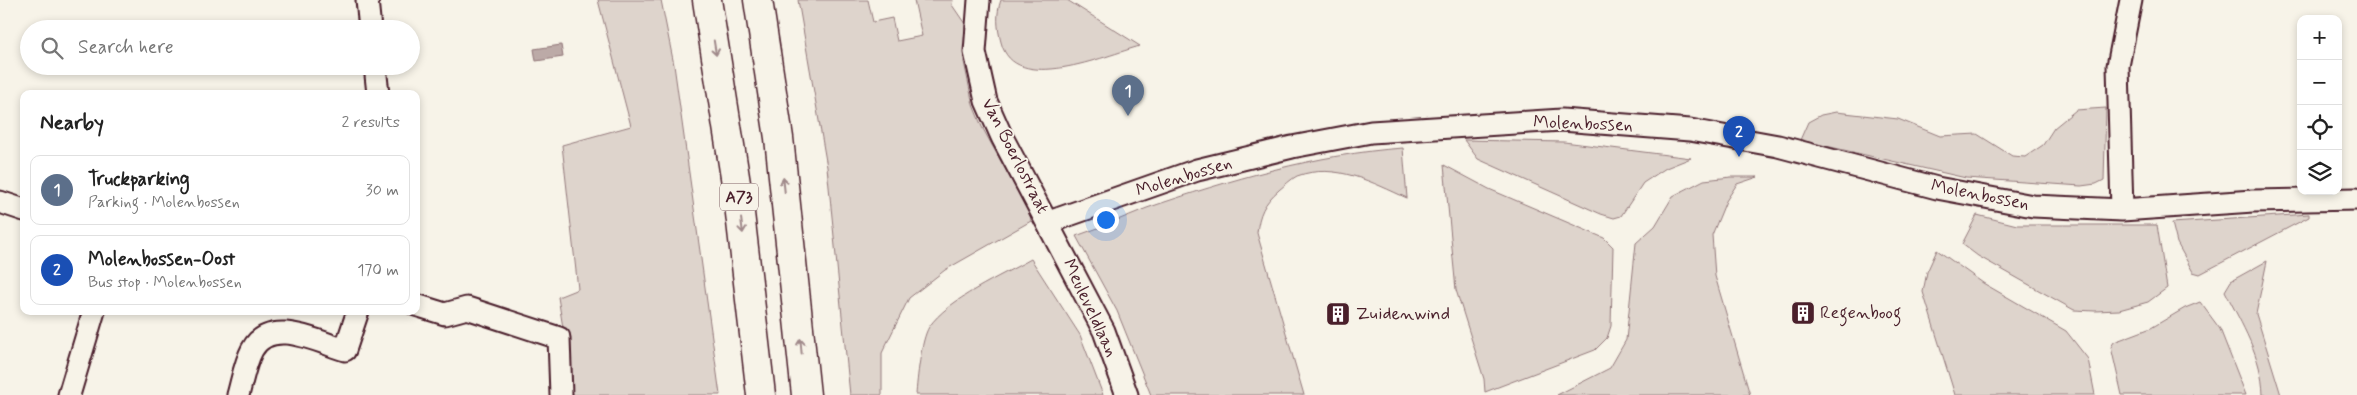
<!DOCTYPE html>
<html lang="en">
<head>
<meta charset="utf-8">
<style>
  :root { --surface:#fff; --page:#f6f6f6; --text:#222; --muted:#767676; --line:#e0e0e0; --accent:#4a1f2b }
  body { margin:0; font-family:Mynerve,sans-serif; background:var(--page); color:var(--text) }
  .controls { position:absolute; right:15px; top:15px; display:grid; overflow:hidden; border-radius:10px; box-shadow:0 2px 8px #0003 }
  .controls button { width:45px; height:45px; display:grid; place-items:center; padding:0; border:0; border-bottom:1px solid var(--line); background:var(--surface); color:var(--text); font:25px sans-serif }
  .you { position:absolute; left:1105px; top:219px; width:18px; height:18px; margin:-12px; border:4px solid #fff; border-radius:50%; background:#1a73e8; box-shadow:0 0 0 8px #1a73e833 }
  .badge { display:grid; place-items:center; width:32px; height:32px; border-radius:50%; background:var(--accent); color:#fff; font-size:16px; font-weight:700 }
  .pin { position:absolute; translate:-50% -41px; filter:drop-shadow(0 1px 2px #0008) }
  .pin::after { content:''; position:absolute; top:26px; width:18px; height:15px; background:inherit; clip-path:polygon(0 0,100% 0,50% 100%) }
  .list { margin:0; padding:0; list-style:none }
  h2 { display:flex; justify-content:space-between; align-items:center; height:65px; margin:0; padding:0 20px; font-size:21px }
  h2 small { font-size:16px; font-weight:400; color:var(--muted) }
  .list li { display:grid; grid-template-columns:32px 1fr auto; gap:15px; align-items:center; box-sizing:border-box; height:70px; margin:0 10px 10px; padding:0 10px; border:1px solid var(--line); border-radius:10px }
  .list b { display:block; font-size:19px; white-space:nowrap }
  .list p { margin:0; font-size:16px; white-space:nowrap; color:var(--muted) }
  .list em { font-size:16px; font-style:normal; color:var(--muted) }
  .icon { flex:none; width:28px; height:28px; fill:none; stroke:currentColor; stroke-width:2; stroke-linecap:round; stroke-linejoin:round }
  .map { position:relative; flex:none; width:2357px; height:395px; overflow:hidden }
  .search { position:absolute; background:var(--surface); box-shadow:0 2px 8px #0003; left:20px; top:20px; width:400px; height:55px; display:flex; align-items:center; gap:12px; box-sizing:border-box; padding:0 18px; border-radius:28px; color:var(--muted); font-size:19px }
  .panel { position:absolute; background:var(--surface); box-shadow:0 2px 8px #0003; left:20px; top:90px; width:400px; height:225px; border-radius:10px }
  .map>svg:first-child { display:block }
  .green { fill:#ded4cc; stroke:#947a7c }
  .water { fill:#bcaaa7; stroke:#8e7275 }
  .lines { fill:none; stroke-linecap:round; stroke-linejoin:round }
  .street-casing { stroke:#4a1f2b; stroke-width:25 }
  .highway-casing { stroke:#4a1f2b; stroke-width:31 }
  .street { stroke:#f7f3e8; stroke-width:21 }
  .highway { stroke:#f7f3e8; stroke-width:28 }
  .oneway { stroke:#a0898a }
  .labels { text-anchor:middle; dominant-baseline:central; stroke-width:4; stroke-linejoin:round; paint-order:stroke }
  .shield { fill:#f7f3e8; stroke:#7e5f64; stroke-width:1 }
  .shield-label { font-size:16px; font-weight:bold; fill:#4a1f2b }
  .street-label { font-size:18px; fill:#4a1f2b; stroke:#f7f3e8 }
  .poi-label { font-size:18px; fill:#4a1f2b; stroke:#f7f3e8; text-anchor:start }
</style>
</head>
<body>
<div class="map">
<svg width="2357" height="395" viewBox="0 0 2357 395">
  <rect width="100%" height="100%" fill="#f7f3e8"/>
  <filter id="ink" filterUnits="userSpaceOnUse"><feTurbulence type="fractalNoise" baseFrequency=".02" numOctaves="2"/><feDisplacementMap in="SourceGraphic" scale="10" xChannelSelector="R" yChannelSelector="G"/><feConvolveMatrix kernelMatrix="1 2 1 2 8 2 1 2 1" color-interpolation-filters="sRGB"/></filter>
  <g filter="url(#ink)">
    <path class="green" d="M598 0H661L674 65 720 395H569L564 334 558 297 578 289 562 145 631 126Z
      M798 0H868L873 22 892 18 897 41 922 36 914 0H953L952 5 965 24 964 62 973 105 982 127 1030 214 1031 221 945 270 909 298 882 353V395H850L827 167Z
      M1001 0H1067L1140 46C1106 55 1014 96 1001 42 997 27 996 14 1001 0Z
      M2106 108 2104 180 2096 184 2081 186 1966 178 1800 140 1808 122 1821 115 1836 112 1898 119 1940 136 1977 134 2012 156 2025 157 2043 145 2054 128 2076 110Z
      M1464 140 1564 142 1691 158 1666 168 1643 183 1621 216 1614 218 1601 214 1478 159Z
      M1403 148 1407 198C1373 183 1336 162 1297 176 1291 179 1284 186 1279 190 1264 203 1259 214 1257 233L1304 395H1151L1117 311 1076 236C1100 228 1124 217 1147 208 1229 180 1317 154 1403 148Z
      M1444 165 1489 189 1604 238 1613 247 1611 326 1607 338 1595 350 1485 392 1484 379 1456 290Z
      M1731 177H1758L1737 184 1726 201 1712 235 1715 276 1750 395H1557L1610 368 1626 340 1636 243 1655 226 1673 196 1704 180Z
      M2309 214V217L2200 274 2193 272 2177 243 2172 223Z
      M1977 215 2017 225H2157L2167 288 2148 302 2119 310 2095 311 2074 310 1978 256 1962 244Z
      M1937 250 1983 283 2066 331 2088 359 2095 395H1955L1923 292 1927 272Z
      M1031 259 1080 335 1103 395H916C917 380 921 340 929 327 948 299 1001 276 1031 259Z
      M2267 261 2256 314 2281 395H2263C2262 356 2242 325 2225 291L2231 281Z
      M2200 302 2220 329 2246 395H2122L2111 347 2114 342 2151 328 2185 308Z"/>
    <path class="water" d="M561 45 563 57 536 61 534 49Z"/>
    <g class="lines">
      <defs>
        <path id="street" d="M367 0 370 29
          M979 0 975 52 986 101 1002 137 1104 331 1127 395
          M375 66 378 94
          M0 202 24 210
          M2122 210 2118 66 2131 0
          M1049 222 1197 170 1292 147 1371 132 1562 120 1690 130 1778 146 1937 188 2033 206 2122 210 2253 201 2357 199
          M416 305 445 314 467 308 559 338 561 395
          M69 395 94 311
          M238 395C242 381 245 363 252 350 270 316 318 342 345 350L358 311"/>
        <path id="highway" d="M707 0 738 196 761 395
          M758 0 779 138 806 395"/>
      </defs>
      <use href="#street" class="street-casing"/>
      <use href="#highway" class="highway-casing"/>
      <use href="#street" class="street"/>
      <use href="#highway" class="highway"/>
    </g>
    <defs><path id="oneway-shaft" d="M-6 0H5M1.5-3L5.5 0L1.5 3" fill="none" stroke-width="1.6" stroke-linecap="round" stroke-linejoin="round" transform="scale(1.25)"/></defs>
    <g class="oneway">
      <use href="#oneway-shaft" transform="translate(715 48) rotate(81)"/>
      <use href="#oneway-shaft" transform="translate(784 185) rotate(-96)"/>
      <use href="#oneway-shaft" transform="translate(742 226) rotate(83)"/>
      <use href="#oneway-shaft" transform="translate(801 346) rotate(-95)"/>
    </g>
  </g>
  <defs>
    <symbol id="building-square" viewBox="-11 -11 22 22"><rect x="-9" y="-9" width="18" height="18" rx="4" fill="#4a1f2b" stroke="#f7f3e8"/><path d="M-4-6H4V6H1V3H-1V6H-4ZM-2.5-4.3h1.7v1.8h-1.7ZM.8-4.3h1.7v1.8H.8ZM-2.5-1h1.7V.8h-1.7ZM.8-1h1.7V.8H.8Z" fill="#fff"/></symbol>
  </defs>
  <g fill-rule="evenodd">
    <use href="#building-square" x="1789" y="299" width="28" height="28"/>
    <use href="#building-square" x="1324" y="300" width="28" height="28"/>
  </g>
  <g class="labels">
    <rect class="shield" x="720" y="183.5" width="38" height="27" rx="4"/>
    <g class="shield-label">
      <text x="739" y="197">A73</text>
    </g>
    <g class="street-label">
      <text transform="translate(1583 124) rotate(2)">Molenbossen</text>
      <text transform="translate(1015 156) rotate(63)">Van Boerlostraat</text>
      <text transform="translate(1184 177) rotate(-17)">Molenbossen</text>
      <text transform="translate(1980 195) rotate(11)">Molenbossen</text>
      <text transform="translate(1090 308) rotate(65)">Meuleveldlaan</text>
    </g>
    <g class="poi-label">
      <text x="1820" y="313">Regenboog</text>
      <text x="1356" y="314">Zuidenwind</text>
    </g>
  </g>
</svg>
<div class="controls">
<button>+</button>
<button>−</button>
<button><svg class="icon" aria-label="locate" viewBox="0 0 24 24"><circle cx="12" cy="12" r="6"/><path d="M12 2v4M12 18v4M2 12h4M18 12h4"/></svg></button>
<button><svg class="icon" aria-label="layers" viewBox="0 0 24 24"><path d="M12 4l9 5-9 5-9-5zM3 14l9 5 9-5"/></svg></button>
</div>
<div class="you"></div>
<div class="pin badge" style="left:1128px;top:116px;background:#5c6f8a">1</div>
<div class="pin badge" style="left:1739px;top:157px;background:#1a4fb4">2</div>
<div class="search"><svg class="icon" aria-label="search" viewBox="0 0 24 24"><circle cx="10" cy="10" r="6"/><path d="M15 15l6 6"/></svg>Search here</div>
<section class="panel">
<h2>Nearby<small>2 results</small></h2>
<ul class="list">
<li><span class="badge" style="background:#5c6f8a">1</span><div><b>Truckparking</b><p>Parking · Molenbossen</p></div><em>30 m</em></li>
<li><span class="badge" style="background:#1a4fb4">2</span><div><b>Molenbossen-Oost</b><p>Bus stop · Molenbossen</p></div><em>170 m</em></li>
</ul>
</section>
</div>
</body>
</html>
